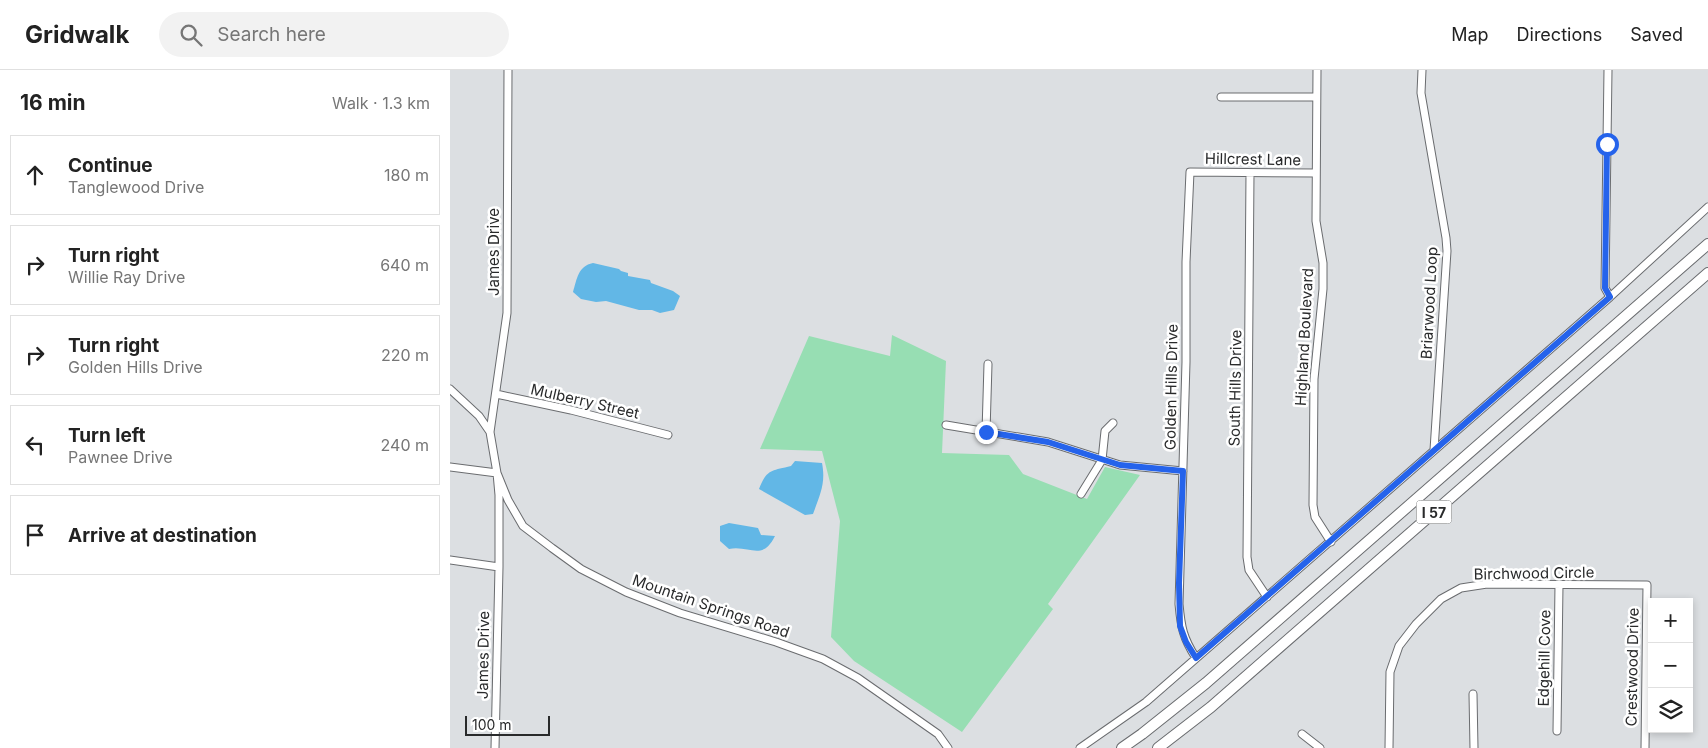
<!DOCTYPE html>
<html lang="en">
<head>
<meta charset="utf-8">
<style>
  :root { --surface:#fff; --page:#f2f2f2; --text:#222; --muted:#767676; --line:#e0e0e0 }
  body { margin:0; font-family:Inter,sans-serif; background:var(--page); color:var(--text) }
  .controls { position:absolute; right:15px; bottom:15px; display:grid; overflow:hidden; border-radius:0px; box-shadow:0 2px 8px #0003 }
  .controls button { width:45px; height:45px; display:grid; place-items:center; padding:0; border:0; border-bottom:1px solid var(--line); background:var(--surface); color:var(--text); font:25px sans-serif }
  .scale { position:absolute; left:15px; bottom:12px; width:85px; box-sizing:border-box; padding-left:5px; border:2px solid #292a2b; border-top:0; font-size:14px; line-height:18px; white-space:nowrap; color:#292a2b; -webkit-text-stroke:4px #fff; paint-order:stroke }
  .stop { position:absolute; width:15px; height:15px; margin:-11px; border:4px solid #2563eb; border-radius:50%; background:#fff }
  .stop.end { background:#2563eb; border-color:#fff; box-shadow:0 1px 5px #0008 }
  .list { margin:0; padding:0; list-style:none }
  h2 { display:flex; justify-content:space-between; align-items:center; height:65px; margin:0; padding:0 20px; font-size:21px }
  h2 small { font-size:16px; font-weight:400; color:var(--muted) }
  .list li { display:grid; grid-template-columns:32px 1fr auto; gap:15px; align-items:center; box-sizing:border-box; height:80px; margin:0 10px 10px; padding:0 10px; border:1px solid var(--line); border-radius:0px }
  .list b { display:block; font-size:19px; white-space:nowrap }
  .list p { margin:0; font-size:16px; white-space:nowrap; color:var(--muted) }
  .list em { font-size:16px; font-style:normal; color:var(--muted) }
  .icon { flex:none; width:28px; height:28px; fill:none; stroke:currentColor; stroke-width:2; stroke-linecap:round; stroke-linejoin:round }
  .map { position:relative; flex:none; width:1258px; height:678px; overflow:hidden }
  header { display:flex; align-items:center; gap:30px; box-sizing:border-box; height:70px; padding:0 25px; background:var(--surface); border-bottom:1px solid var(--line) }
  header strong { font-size:24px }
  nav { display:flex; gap:28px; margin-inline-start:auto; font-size:18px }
  .search { width:350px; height:45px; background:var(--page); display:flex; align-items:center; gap:12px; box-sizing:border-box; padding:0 18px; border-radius:28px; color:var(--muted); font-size:19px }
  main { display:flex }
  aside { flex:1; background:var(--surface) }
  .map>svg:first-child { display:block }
  .green { fill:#97deb3 }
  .water { fill:#62b7e6 }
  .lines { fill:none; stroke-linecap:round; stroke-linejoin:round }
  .minor-casing { stroke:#6a6c6f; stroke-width:9 }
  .highway-casing { stroke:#6a6c6f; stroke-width:12 }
  .minor { stroke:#fff; stroke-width:7 }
  .highway { stroke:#fff; stroke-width:10 }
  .route { stroke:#2563eb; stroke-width:6 }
  .labels { text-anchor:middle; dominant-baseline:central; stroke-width:5; stroke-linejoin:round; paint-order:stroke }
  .shield { fill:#fff; stroke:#696a6b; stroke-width:1 }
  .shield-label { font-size:14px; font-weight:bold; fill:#292a2b }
  .street-label { font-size:15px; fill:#292a2b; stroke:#fff }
</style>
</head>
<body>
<header>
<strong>Gridwalk</strong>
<div class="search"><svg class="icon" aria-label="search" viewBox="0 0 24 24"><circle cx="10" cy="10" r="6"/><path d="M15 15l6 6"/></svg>Search here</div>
<nav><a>Map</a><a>Directions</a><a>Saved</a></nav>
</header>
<main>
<aside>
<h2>16 min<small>Walk · 1.3 km</small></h2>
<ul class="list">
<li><svg class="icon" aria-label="ahead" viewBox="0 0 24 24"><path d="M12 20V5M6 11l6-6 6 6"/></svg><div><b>Continue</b><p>Tanglewood Drive</p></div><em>180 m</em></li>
<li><svg class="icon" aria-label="right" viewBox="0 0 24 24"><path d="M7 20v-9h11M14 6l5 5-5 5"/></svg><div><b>Turn right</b><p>Willie Ray Drive</p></div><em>640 m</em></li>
<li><svg class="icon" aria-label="right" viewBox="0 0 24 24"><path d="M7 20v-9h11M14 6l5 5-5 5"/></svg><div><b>Turn right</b><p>Golden Hills Drive</p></div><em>220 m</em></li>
<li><svg class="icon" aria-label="left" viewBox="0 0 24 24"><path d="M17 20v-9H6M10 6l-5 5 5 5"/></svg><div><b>Turn left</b><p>Pawnee Drive</p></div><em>240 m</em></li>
<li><svg class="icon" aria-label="arrive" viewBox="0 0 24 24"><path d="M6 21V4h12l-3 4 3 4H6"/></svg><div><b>Arrive at destination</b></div></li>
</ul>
</aside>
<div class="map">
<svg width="1258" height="678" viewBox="0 0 1258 678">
  <rect width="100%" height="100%" fill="#dcdfe2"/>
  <path class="green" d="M442 265 496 291 492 383 559 385 573 404 637 429 655 397 690 405 598 534 603 539 512 662 404 591 381 567 390 451 372 381 310 379 359 266 440 286Z"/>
  <path class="water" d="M143 193 169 199 171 201 178 203V206L200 210 201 213 223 221 230 226 224 240 210 243 202 240H189L156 231 146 232 131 229 123 222C127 209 128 196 143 193Z
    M345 391 372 393C376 413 370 425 363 444L355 445 309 419C317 399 321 401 341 396Z
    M279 453 308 458 311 465 325 466C312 492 300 475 279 479L270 471V456Z"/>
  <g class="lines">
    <defs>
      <path id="minor" d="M867 0 866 151 873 193V219L864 309 863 435 865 447 881 472
        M972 0 971 23 996 168 997 181 984 380
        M1158 0 1155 218 1160 227
        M771 27H866
        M800 103 797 487 799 500 817 527
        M0 319 29 346 40 362 47 403 58 430 73 456 102 478 131 499 176 522 230 543 326 572 373 589 408 608 488 664 498 678
        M46 324 121 340 218 365
        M496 355 598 372 670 395 733 401
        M40 362 57 243 58 0
        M536 362 538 294
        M0 397 47 403 49 425V497L45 678
        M631 424 652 390 655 361 663 353
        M0 490 49 497
        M746 588C733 568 731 557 729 534L736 292V192L740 102 866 103
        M1023 624 1024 678
        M1107 661 1109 515
        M852 664 870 678
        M630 678 696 632 1160 227 1258 137
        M939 678 940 602 949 576 966 554 991 529 1011 518 1037 514 1197 515 1195 678"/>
      <path id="highway" d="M672 678 692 664 756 613 1258 174
        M708 678 761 637 1258 203"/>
    </defs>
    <use href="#minor" class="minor-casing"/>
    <use href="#highway" class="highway-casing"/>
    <use href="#minor" class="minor"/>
    <use href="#highway" class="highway"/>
  </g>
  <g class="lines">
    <path class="route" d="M536 362 598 372 670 395 733 401 729 513 730 556 736 572 746 588 1160 227 1155 218 1157 74"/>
  </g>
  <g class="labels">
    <rect class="shield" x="966.5" y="430.5" width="35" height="23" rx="4"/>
    <g class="shield-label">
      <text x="984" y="442">I 57</text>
    </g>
    <g class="street-label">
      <text transform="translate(803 89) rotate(1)">Hillcrest Lane</text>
      <text transform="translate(43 182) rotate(-90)">James Drive</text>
      <text transform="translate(979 233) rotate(-87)">Briarwood Loop</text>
      <text transform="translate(854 267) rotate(-87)">Highland Boulevard</text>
      <text transform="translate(721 317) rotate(-89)">Golden Hills Drive</text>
      <text transform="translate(785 318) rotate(-89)">South Hills Drive</text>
      <text transform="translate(135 331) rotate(13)">Mulberry Street</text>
      <text transform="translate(1084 503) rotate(-1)">Birchwood Circle</text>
      <text transform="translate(261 536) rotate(19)">Mountain Springs Road</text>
      <text transform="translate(33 585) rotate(-89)">James Drive</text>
      <text transform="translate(1094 588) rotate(-89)">Edgehill Cove</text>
      <text transform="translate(1182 597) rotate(-89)">Crestwood Drive</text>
    </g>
  </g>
</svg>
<div class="controls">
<button>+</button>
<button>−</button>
<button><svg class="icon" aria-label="layers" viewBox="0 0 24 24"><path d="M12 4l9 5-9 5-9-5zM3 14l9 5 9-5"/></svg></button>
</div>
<div class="scale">100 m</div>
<div class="stop" style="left:1157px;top:74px"></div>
<div class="stop end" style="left:536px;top:362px"></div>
</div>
</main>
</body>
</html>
